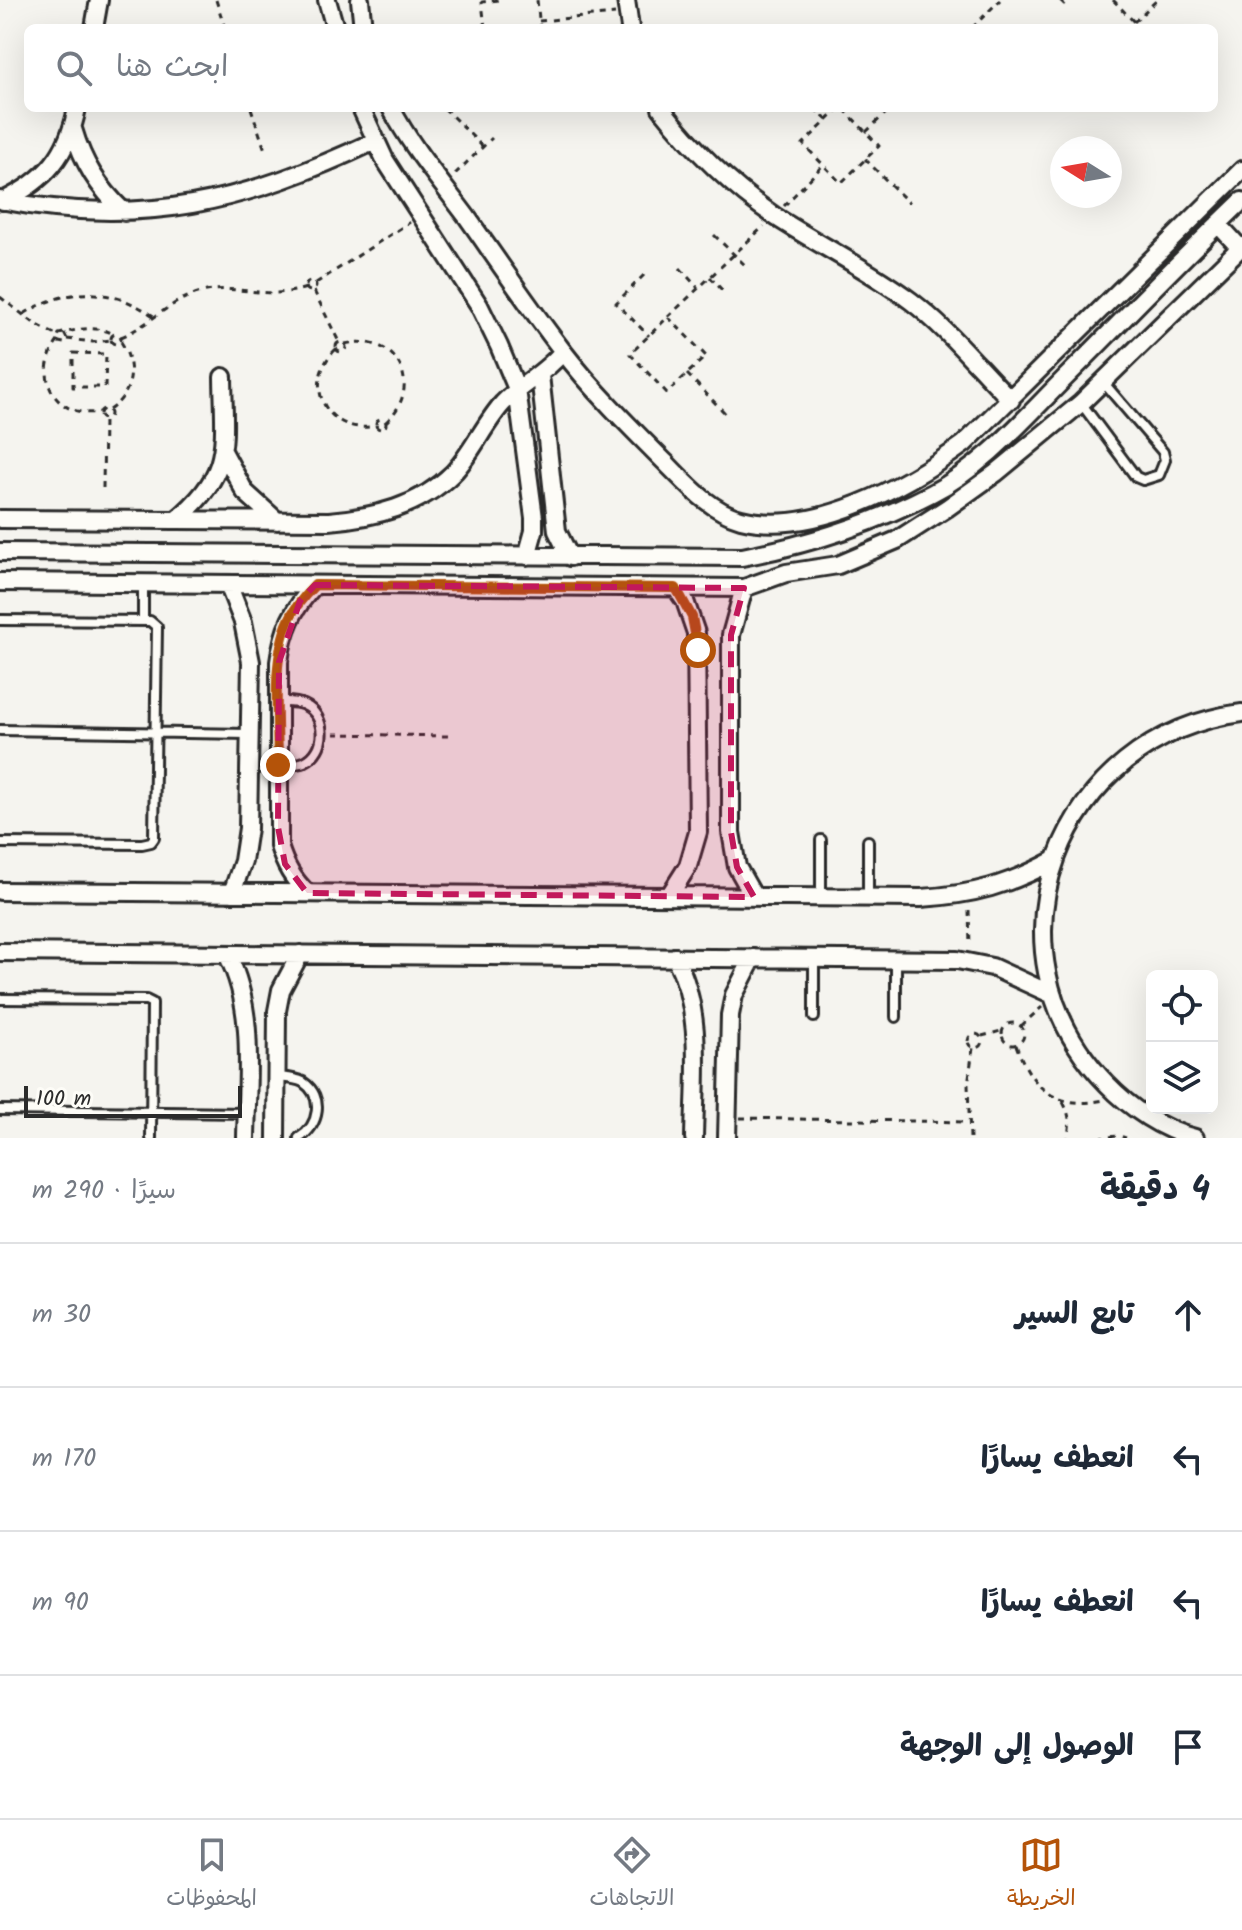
<!DOCTYPE html>
<html lang="ar">
<head>
<meta charset="utf-8">
<style>
  :root { --surface:#fff; --page:#f2f2f3; --text:#1f2937; --muted:#747a83; --line:#e0e1e3; --accent:#b45309 }
  body { margin:0; font-family:Kalam,"Playpen Sans Arabic",sans-serif; background:var(--page); color:var(--text); direction:rtl }
  .controls { position:absolute; right:24px; bottom:24px; display:grid; overflow:hidden; border-radius:12px; box-shadow:0 8px 32px #0002 }
  .controls button { width:72px; height:72px; display:grid; place-items:center; padding:0; border:0; border-bottom:2px solid var(--line); background:var(--surface); color:var(--text); font:40px sans-serif }
  .compass { position:absolute; left:1050px; top:136px; width:72px; height:72px; border-radius:50%; background:var(--surface); box-shadow:0 8px 32px #0002; rotate:281deg }
  .scale { position:absolute; left:24px; bottom:20px; width:218px; box-sizing:border-box; padding-left:8px; border:4px solid #2b2b2b; border-top:0; font-size:22px; line-height:28px; white-space:nowrap; color:#2b2b2b; -webkit-text-stroke:6px #fdfcf7; paint-order:stroke }
  .stop { position:absolute; width:24px; height:24px; margin:-18px; border:6px solid #b45309; border-radius:50%; background:#fff }
  .stop.end { background:#b45309; border-color:#fff; box-shadow:0 2px 8px #0008 }
  .list { margin:0; padding:0; list-style:none }
  h2 { display:flex; justify-content:space-between; align-items:center; height:104px; margin:0; padding:0 32px; font-size:34px }
  h2 small { font-size:26px; font-weight:400; color:var(--muted) }
  .list li { display:grid; grid-template-columns:52px 1fr auto; gap:24px; align-items:center; box-sizing:border-box; height:144px; padding:0 32px; border-top:2px solid var(--line) }
  .list b { display:block; font-size:30px; white-space:nowrap }
  .list em { font-size:26px; font-style:normal; color:var(--muted) }
  .icon { flex:none; width:44px; height:44px; fill:none; stroke:currentColor; stroke-width:2; stroke-linecap:round; stroke-linejoin:round }
  .map { position:relative; flex:none; width:1242px; height:1138px; overflow:hidden; direction:ltr }
  .search { position:absolute; background:var(--surface); box-shadow:0 8px 32px #0002; left:24px; right:24px; top:24px; height:88px; display:flex; align-items:center; gap:20px; box-sizing:border-box; padding:0 28px; border-radius:12px; color:var(--muted); font-size:30px }
  .sheet { height:680px; background:var(--surface) }
  nav { display:flex; justify-content:space-around; align-items:center; box-sizing:border-box; height:112px; border-top:2px solid var(--line); background:var(--surface); font-size:22px; color:var(--muted) }
  nav a { display:grid; justify-items:center; gap:4px }
  nav .on { color:var(--accent) }
  .map>svg:first-child { display:block }
  .lines { fill:none; stroke-linecap:round; stroke-linejoin:round }
  .service-casing { stroke:#2b2b2b; stroke-width:14 }
  .minor-casing { stroke:#2b2b2b; stroke-width:22 }
  .path { stroke:#2b2b2b; stroke-width:3; stroke-dasharray:6 6; stroke-linecap:butt }
  .service { stroke:#fdfcf7; stroke-width:8 }
  .minor { stroke:#fdfcf7; stroke-width:16 }
  .route { stroke:#b45309; stroke-width:10 }
  .marked { fill:#c2185b; fill-opacity:0.2; stroke:#c2185b; stroke-width:6; stroke-dasharray:16 10; stroke-linejoin:round }
</style>
</head>
<body>
<div class="map">
<svg width="1242" height="1138" viewBox="0 0 1242 1138">
  <rect width="100%" height="100%" fill="#f5f4ef"/>
  <filter id="ink" filterUnits="userSpaceOnUse"><feTurbulence type="fractalNoise" baseFrequency=".0125" numOctaves="2"/><feDisplacementMap in="SourceGraphic" scale="16" xChannelSelector="R" yChannelSelector="G"/><feConvolveMatrix kernelMatrix="1 2 1 2 8 2 1 2 1" color-interpolation-filters="sRGB"/></filter>
  <g filter="url(#ink)">
    <g class="lines">
      <defs>
        <path id="service" d="M1081 403 1136 477 1143 480 1159 475 1165 460 1163 452 1103 382
          M0 620 150 621 157 627 154 838 151 842 142 844 0 843
          M143 621V583
          M279 702C287 702 296 701 304 705 327 715 328 751 304 762 297 765 287 764 279 765
          M0 730 249 734
          M821 897V840
          M868 897V841
          M896 960V1017
          M0 999 146 1000 152 1003 151 1138
          M814 1017V959
          M277 1077C285 1078 295 1078 303 1082 325 1097 319 1126 299 1138
          M0 1110 246 1113"/>
        <path id="minor" d="M327 0 335 28
          M360 0 363 28
          M626 0 630 28
          M94 28 99 0
          M361 108 385 160 479 305 499 346 517 389 534 518V531L527 556
          M391 108C411 147 441 182 467 217 498 261 529 307 562 350 592 389 629 426 664 461 686 483 710 511 741 519 813 537 907 486 964 444L1242 170
          M661 108C694 150 732 187 776 217 821 246 868 269 911 301 948 329 978 367 1011 400
          M73 129C83 163 98 187 124 212
          M0 200C144 228 245 202 375 141
          M3 201C46 180 68 155 77 108
          M1218 224 1240 248
          M540 375 557 531 570 557
          M224 453 245 492 277 521
          M0 519 329 521C375 517 419 507 453 473 473 452 484 424 503 403 522 383 546 373 563 351
          M176 520C233 473 224 445 223 377
          M0 552 742 557C806 545 873 524 932 493 983 467 1025 418 1065 378 1124 319 1182 258 1242 201
          M0 582 744 588 786 573 838 565 897 540 947 508 996 473 1081 403 1242 246
          M228 584 243 622 251 662 248 828 243 861 232 893
          M744 588 731 635V832L737 867 754 897
          M0 891 921 898C973 895 1009 885 1055 860
          M307 893C293 879 285 866 279 846V662C283 630 293 608 315 585
          M669 896 688 866 698 832 696 633 685 601 676 588
          M0 952 957 960 992 967 1053 995
          M227 954C256 1010 247 1076 246 1138
          M675 957C704 1013 695 1077 694 1138
          M276 1138 277 1011 281 990 300 954
          M727 1138 730 1015 734 995 753 958
          M1195 1138C1162 1130 1130 1108 1107 1084 976 950 1059 736 1242 713"/>
      </defs>
      <use href="#service" class="service-casing"/>
      <use href="#minor" class="minor-casing"/>
      <path class="path" d="M216 0 225 28
        M537 0 540 28
        M1060 0 1064 4 1067 0
        M1113 0 1140 28
        M539 21 615 14
        M1134 22 1157 0
        M485 28 482 2 499 0
        M972 28 1000 0
        M251 108 266 153
        M444 108 483 147
        M814 108 827 120
        M840 108 803 144 841 183 879 146 843 108
        M866 132 891 108
        M865 159 909 203
        M455 174 492 138
        M784 206 823 165
        M714 235 748 268
        M680 268 698 288
        M644 275 616 303 649 336
        M710 277 723 291
        M306 286a5 5 0 1 1 10 0a5 5 0 1 1-10 0Z
        M316 283 410 222
        M314 291 339 342
        M0 297 34 323 56 335
        M24 314C68 286 113 287 155 317
        M668 317 706 356 667 393 630 354Z
        M668 317 764 226
        M64 333 67 339 64 343 59 342 57 338 59 334C80 329 94 325 114 334
        M111 339a5 5 0 1 1 10 0a5 5 0 1 1-10 0Z
        M121 337C150 325 171 299 202 292 240 283 265 301 306 288
        M67 339 93 342 111 340
        M58 341C32 377 55 419 100 412
        M336 347a5 5 0 1 1 10 0a5 5 0 1 1-10 0Z
        M345 344C397 332 425 386 386 422
        M336 349C300 384 327 436 376 426
        M73 353 106 354 105 387H73Z
        M687 374 725 413
        M100 414a5 5 0 1 1 10 0a5 5 0 1 1-10 0Z
        M109 410C133 394 137 366 121 342
        M376 424a5 5 0 1 1 10 0a5 5 0 1 1-10 0Z
        M103 488 104 419
        M334 734 448 736
        M969 910 970 946
        M1002 1034a11 11 0 1 1 22 0a11 11 0 1 1-22 0Z
        M1021 1026 1042 1007
        M968 1041a7 7 0 1 1 14 0a7 7 0 1 1-14 0Z
        M982 1036 1001 1031
        M1016 1045C1032 1089 1056 1110 1104 1100
        M1063 1102C1070 1115 1071 1124 1067 1138
        M740 1118 969 1122
        M970 1138 968 1085 973 1048
        M1098 1138 1119 1136 1126 1138"/>
      <use href="#service" class="service"/>
      <use href="#minor" class="minor"/>
    </g>
  </g>
  <g class="lines" filter="url(#ink)">
    <path class="route" d="M278 765C278 722 271 659 289 620 295 606 305 595 315 585L676 588 692 617 698 650"/>
  </g>
  <path class="marked" d="M315 585 744 588 731 635V832L737 867 754 897 307 893 285 864 278 827 279 662 300 601Z"/>
</svg>
<div class="controls">
<button><svg class="icon" aria-label="locate" viewBox="0 0 24 24"><circle cx="12" cy="12" r="6"/><path d="M12 2v4M12 18v4M2 12h4M18 12h4"/></svg></button>
<button><svg class="icon" aria-label="layers" viewBox="0 0 24 24"><path d="M12 4l9 5-9 5-9-5zM3 14l9 5 9-5"/></svg></button>
</div>
<svg class="compass" viewBox="-18 -18 36 36"><path d="M0-13l5 13h-10z" fill="#e53935"/><path d="M0 13l5-13h-10z" fill="#747a83"/></svg>
<div class="scale">100 m</div>
<div class="stop" style="left:698px;top:650px"></div>
<div class="stop end" style="left:278px;top:765px"></div>
<div class="search"><svg class="icon" aria-label="search" viewBox="0 0 24 24"><circle cx="10" cy="10" r="6"/><path d="M15 15l6 6"/></svg>ابحث هنا</div>
</div>
<section class="sheet">
<h2>4 دقيقة<small>سيرًا · 290 m</small></h2>
<ul class="list">
<li><svg class="icon" aria-label="ahead" viewBox="0 0 24 24"><path d="M12 20V5M6 11l6-6 6 6"/></svg><div><b>تابع السير</b></div><em>30 m</em></li>
<li><svg class="icon" aria-label="left" viewBox="0 0 24 24"><path d="M17 20v-9H6M10 6l-5 5 5 5"/></svg><div><b>انعطف يسارًا</b></div><em>170 m</em></li>
<li><svg class="icon" aria-label="left" viewBox="0 0 24 24"><path d="M17 20v-9H6M10 6l-5 5 5 5"/></svg><div><b>انعطف يسارًا</b></div><em>90 m</em></li>
<li><svg class="icon" aria-label="arrive" viewBox="0 0 24 24"><path d="M6 21V4h12l-3 4 3 4H6"/></svg><div><b>الوصول إلى الوجهة</b></div></li>
</ul>
</section>
<nav>
<a class="on"><svg class="icon" aria-label="map" viewBox="0 0 24 24"><path d="M3 6l6-2 6 2 6-2v14l-6 2-6-2-6 2zM9 4v14M15 6v14"/></svg>الخريطة</a>
<a><svg class="icon" aria-label="directions" viewBox="0 0 24 24"><path d="M12 3l9 9-9 9-9-9zM9 14v-3h6M13 9l2 2-2 2"/></svg>الاتجاهات</a>
<a><svg class="icon" aria-label="saved" viewBox="0 0 24 24"><path d="M7 4h10v16l-5-4-5 4z"/></svg>المحفوظات</a>
</nav>
</body>
</html>
